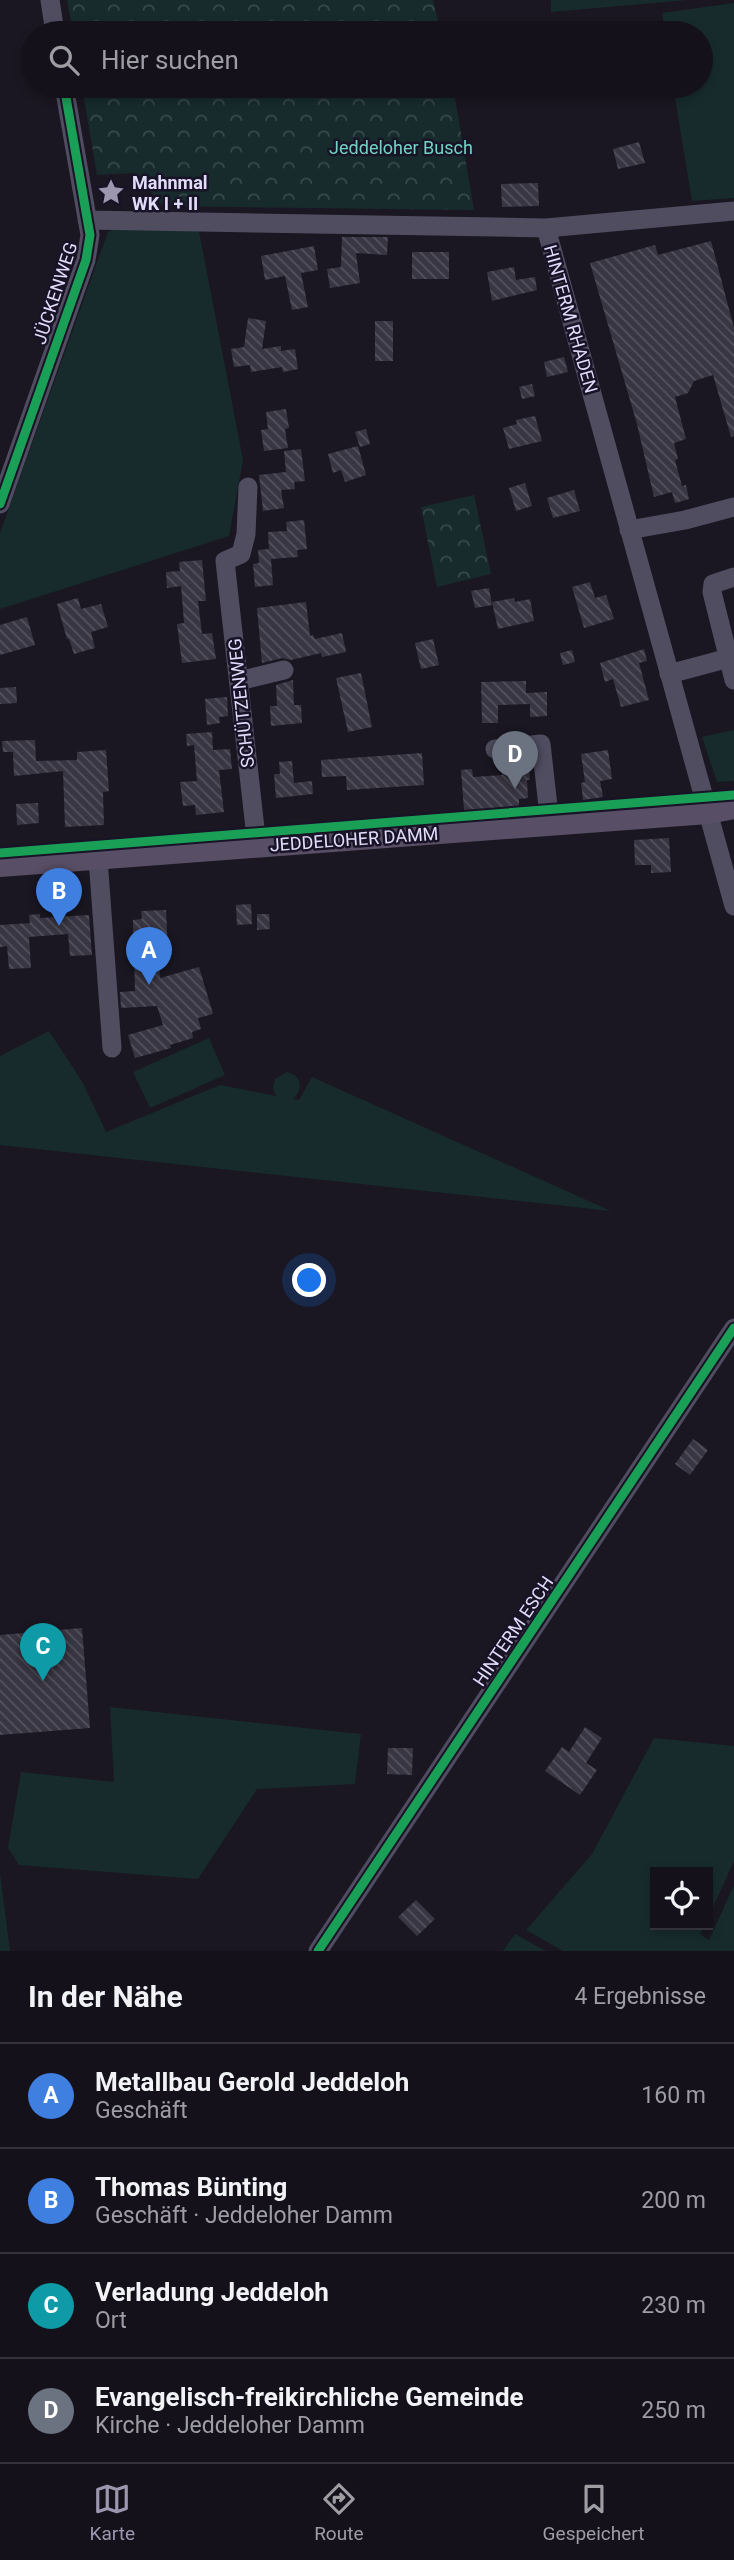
<!DOCTYPE html>
<html lang="de">
<head>
<meta charset="utf-8">
<style>
  :root { --surface:#14111a; --page:#211f27; --text:#f1f3f6; --muted:#9d9da2; --line:#333139; --accent:#9c97af }
  body { margin:0; font-family:Roboto,sans-serif; background:var(--page); color:var(--text) }
  .controls { position:absolute; right:21px; bottom:21px; display:grid; overflow:hidden; border-radius:0px; box-shadow:0 4px 10px #0003 }
  .controls button { width:63px; height:63px; display:grid; place-items:center; padding:0; border:0; border-bottom:2px solid var(--line); background:var(--surface); color:var(--text); font:35px sans-serif }
  .you { position:absolute; left:310px; top:1281px; width:24px; height:24px; margin:-18px; border:5px solid #fff; border-radius:50%; background:#1a73e8; box-shadow:0 0 0 10px #1a73e833 }
  .badge { display:grid; place-items:center; width:46px; height:46px; border-radius:50%; background:var(--accent); color:#fff; font-size:23px; font-weight:700 }
  .pin { position:absolute; translate:-50% -58px; filter:drop-shadow(0 2px 4px #0008) }
  .pin::after { content:''; position:absolute; top:37px; width:24px; height:21px; background:inherit; clip-path:polygon(0 0,100% 0,50% 100%) }
  .list { margin:0; padding:0; list-style:none }
  h2 { display:flex; justify-content:space-between; align-items:center; height:91px; margin:0; padding:0 28px; font-size:30px }
  h2 small { font-size:23px; font-weight:400; color:var(--muted) }
  .list li { display:grid; grid-template-columns:46px 1fr auto; gap:21px; align-items:center; box-sizing:border-box; height:105px; padding:0 28px; border-top:2px solid var(--line) }
  .list b { display:block; font-size:26px; white-space:nowrap }
  .list p { margin:0; font-size:23px; white-space:nowrap; color:var(--muted) }
  .list em { font-size:23px; font-style:normal; color:var(--muted) }
  .icon { flex:none; width:38px; height:38px; fill:none; stroke:currentColor; stroke-width:2; stroke-linecap:round; stroke-linejoin:round }
  .map { position:relative; flex:none; width:734px; height:1951px; overflow:hidden }
  .search { position:absolute; background:var(--surface); box-shadow:0 4px 10px #0003; left:21px; right:21px; top:21px; height:77px; display:flex; align-items:center; gap:18px; box-sizing:border-box; padding:0 24px; border-radius:38px; color:var(--muted); font-size:26px }
  .sheet { height:511px; background:var(--surface) }
  nav { display:flex; justify-content:space-around; align-items:center; box-sizing:border-box; height:98px; border-top:2px solid var(--line); background:var(--surface); font-size:19px; color:var(--muted) }
  nav a { display:grid; justify-items:center; gap:4px }
  nav .on { color:var(--accent) }
  .map>svg:first-child { display:block }
  .grass { fill:#172b2d }
  .forest { fill:url(#forest-crowns) }
  .building { fill:url(#building-back-hatch) }
  .lines { fill:none; stroke-linecap:round; stroke-linejoin:round }
  .minor { stroke:#504d61; stroke-width:19 }
  .major { stroke:#584e65; stroke-width:24 }
  .cycleway-casing { stroke:#181326; stroke-width:13 }
  .cycleway { stroke:#1a9f57; stroke-width:9 }
  .labels { text-anchor:middle; dominant-baseline:central; stroke-width:5; stroke-linejoin:round; paint-order:stroke }
  .park-label { font-size:18px; fill:#70d3c3; stroke:#181326 }
  .poi-label { font-size:18px; font-weight:bold; fill:#e2dcfb; stroke:#181326; text-anchor:start }
  .street-label { font-size:18px; fill:#e2dcfb; stroke:#181326 }
</style>
</head>
<body>
<div class="map">
<svg width="734" height="1951" viewBox="0 0 734 1951">
  <defs>
    <pattern id="forest-crowns" width="20" height="18" patternUnits="userSpaceOnUse" patternTransform="scale(1.75)"><rect width="20" height="18" fill="#172b2d"/><path d="M2 6a3 3 0 1 1 6 0M12 15a3 3 0 1 1 6 0" fill="none" stroke="#38494c"/></pattern>
    <pattern id="building-back-hatch" width="6" height="6" patternUnits="userSpaceOnUse" patternTransform="scale(1.75)"><rect width="6" height="6" fill="#393643"/><path d="M-1 5l2 2M0 0l6 6M5-1l2 2" fill="none" stroke="#55525f"/></pattern>
  </defs>
  <rect width="100%" height="100%" fill="#1a1722"/>
  <path class="grass" d="M551 0H688L551 12Z
    M734 3V198L692 201 673 86H701V33H665L662 13Z
    M124 225 198 226 243 460 229 536 0 609V533L108 232Z
    M734 730V781L717 782 702 737Z
    M49 1031 83 1083 106 1132 220 1085 276 1096 273 1088 275 1079 287 1072C303 1076 303 1089 293 1099L299 1100 312 1077 611 1211 0 1145V1056Z
    M209 1038 225 1075 150 1108 133 1072Z
    M110 1707 361 1734 355 1784 257 1789 198 1879 19 1865 8 1848 21 1772 114 1782Z
    M654 1738 734 1746V1861L708 1918V1872H655V1925H705L700 1934 709 1940 734 1885V1951H563L526 1930 592 1854Z
    M0 1873 10 1951H0Z
    M515 1934 546 1951H503Z"/>
  <path class="forest" d="M67 0H433L441 33H73Z
    M82 86H453L474 210 163 206 134 173 97 175Z
    M474 495 491 574 437 587 421 507Z"/>
  <path class="building" d="M639 142 645 163 618 169 613 149Z
    M538 183 539 206 502 207 501 184Z
    M342 237H388L387 255 356 253 360 283 330 288 327 269 341 267Z
    M711 241 734 328V436L731 437 713 375 694 381 688 393 675 397 686 439 674 443 678 459 675 460 682 486 686 485 689 499 675 503 672 492 654 497 637 424 590 263 655 245 658 255Z
    M314 246 318 270 301 273 308 307 292 310 285 276 265 280 261 256Z
    M412 252H449V279H412Z
    M514 267 516 280 535 277 537 290 492 301 487 272Z
    M248 318 266 321 262 349 281 346V351L295 349 298 369 283 372 282 367 251 372 250 365 234 367 231 349 244 347Z
    M375 321H393V361H375Z
    M564 357 568 372 547 377 544 362Z
    M532 384 535 396 522 399 519 387Z
    M286 409 289 428 285 429 288 448 264 451 261 430 268 429 266 412Z
    M535 416 542 441 509 449 503 428 517 424 516 420Z
    M366 429 370 444 360 447 355 432Z
    M358 446 366 475 345 482 341 470 333 473 328 454Z
    M301 449 305 481 294 482 295 489 281 490 284 508 263 511 259 475 286 472 284 451Z
    M525 483 532 506 516 511 509 488Z
    M574 490 580 511 553 518 547 498Z
    M304 520 307 549 297 550 298 557 271 559 273 585 255 587 253 564 259 563 258 550 269 549 268 532 287 531 286 522Z
    M202 560 206 601H198L202 634 212 633 216 659 182 663 177 624 184 623 181 586 167 588 166 572 180 571 179 562Z
    M590 582 595 598 606 595 614 619 584 628 572 587Z
    M489 588 492 605 475 608 471 591Z
    M78 598 81 609 101 604 108 627 91 632 95 648 74 654 69 639H67L57 604Z
    M514 598 515 602 530 599 534 621 498 629 492 602Z
    M306 602 310 636 313 635 315 639 342 633 346 652 322 657 321 653 291 660 282 658 262 663 257 608Z
    M27 617 35 645 0 655V625Z
    M433 639 439 665 421 669 415 643Z
    M644 649 647 661 639 663 649 700 621 707 613 679 605 682 600 663Z
    M572 650 575 662 563 665 560 653Z
    M361 673 372 727 348 732 336 678Z
    M293 680 294 705H301L302 723 271 726 270 706H277L276 685Z
    M526 681V693L547 692V716L530 717V704L498 705V723H482L481 682Z
    M16 687 17 703 0 704V688Z
    M227 697 228 716 219 717 220 723 207 725 205 699Z
    M212 732 213 750 230 749 232 769 219 770 224 812 196 815 195 805 183 806 180 782 197 781 194 745 187 746 186 734Z
    M35 740 36 761 77 760V752L106 750 109 791 103 792 104 825 65 827 63 771 14 776 13 752H3L2 741Z
    M608 750 612 779 600 781 603 797 583 800 581 783 585 782 581 754Z
    M422 753 424 785 347 790 346 776 322 777 321 760Z
    M292 761 294 783 312 781 313 794 276 798 274 774H280L279 762Z
    M517 768H529L530 780H527L528 798 519 799V808L464 810 461 770 472 769 473 777 502 775V772H518Z
    M38 803 39 823 17 825 16 804Z
    M669 838 671 872 651 873V865H635L634 840Z
    M251 904 252 924 237 925 236 905Z
    M166 910 168 950H158L160 978 199 967 213 1014 198 1018 201 1029 192 1032 193 1038 170 1045 171 1048 135 1058 128 1035 163 1025 157 1006 121 1008 120 992 135 991 133 920 142 919 141 911Z
    M40 914V918L89 915 92 955 70 956 68 934 29 937 31 968 9 969 7 946 0 947V925L30 923 29 915Z
    M257 914H269L270 929 257 930Z
    M693 1439 708 1450 690 1475 675 1464Z
    M82 1628 90 1728 0 1735V1635Z
    M585 1727 602 1738 586 1763 597 1770 580 1795 545 1771 562 1747 569 1752Z
    M388 1748H413L412 1775 387 1774Z
    M416 1900 435 1919 417 1936 398 1917Z"/>
  <g class="lines">
    <path class="minor" d="M50 0 55 33
      M87 220 546 228 734 211
      M546 228 734 906
      M248 487 246 534 241 554 225 561 257 846
      M0 504 86 260 90 235 64 86
      M629 530 685 520 734 507
      M734 577 713 584 712 592 734 680
      M669 674 729 658
      M239 681 284 670
      M495 749 541 744 550 824
      M98 859 112 1048
      M318 1951 734 1328"/>
    <path class="major" d="M0 865 708 812 734 807"/>
    <defs>
      <path id="cycleway" d="M0 504 86 260 90 235 64 86
        M0 853 734 795
        M318 1951 734 1328"/>
    </defs>
    <use href="#cycleway" class="cycleway-casing"/>
    <use href="#cycleway" class="cycleway"/>
  </g>
  <defs>
    <symbol id="sight-bare" viewBox="-9 -9 18 18"><path d="M0-6L1.8-2.2L6-1.7L2.9 1.2L3.7 5.4L0 3.3L-3.7 5.4L-2.9 1.2L-6-1.7L-1.8-2.2Z" fill="#9c97af" stroke="#181326" stroke-width="2.5" paint-order="stroke"/></symbol>
  </defs>
  <g fill-rule="evenodd">
    <use href="#sight-bare" x="92" y="173" width="38" height="38"/>
  </g>
  <g class="labels">
    <g class="park-label">
      <text x="401" y="147">Jeddeloher Busch</text>
    </g>
    <g class="poi-label">
      <text x="132" y="182">Mahnmal<tspan x="132" dy="21">WK I + II</tspan></text>
    </g>
    <g class="street-label">
      <text transform="translate(55 293) rotate(-72)">JÜCKENWEG</text>
      <text transform="translate(571 319) rotate(74)">HINTERM RHADEN</text>
      <text transform="translate(241 703) rotate(-96)">SCHÜTZENWEG</text>
      <text transform="translate(354 839) rotate(-4)">JEDDELOHER DAMM</text>
      <text transform="translate(513 1631) rotate(-56)">HINTERM ESCH</text>
    </g>
  </g>
</svg>
<div class="controls">
<button><svg class="icon" aria-label="locate" viewBox="0 0 24 24"><circle cx="12" cy="12" r="6"/><path d="M12 2v4M12 18v4M2 12h4M18 12h4"/></svg></button>
</div>
<div class="you"></div>
<div class="pin badge" style="left:149px;top:985px;background:#3f7fe0">A</div>
<div class="pin badge" style="left:59px;top:926px;background:#3f7fe0">B</div>
<div class="pin badge" style="left:43px;top:1681px;background:#0f9aa8">C</div>
<div class="pin badge" style="left:515px;top:789px;background:#6b7280">D</div>
<div class="search"><svg class="icon" aria-label="search" viewBox="0 0 24 24"><circle cx="10" cy="10" r="6"/><path d="M15 15l6 6"/></svg>Hier suchen</div>
</div>
<section class="sheet">
<h2>In der Nähe<small>4 Ergebnisse</small></h2>
<ul class="list">
<li><span class="badge" style="background:#3f7fe0">A</span><div><b>Metallbau Gerold Jeddeloh</b><p>Geschäft</p></div><em>160 m</em></li>
<li><span class="badge" style="background:#3f7fe0">B</span><div><b>Thomas Bünting</b><p>Geschäft · Jeddeloher Damm</p></div><em>200 m</em></li>
<li><span class="badge" style="background:#0f9aa8">C</span><div><b>Verladung Jeddeloh</b><p>Ort</p></div><em>230 m</em></li>
<li><span class="badge" style="background:#6b7280">D</span><div><b>Evangelisch-freikirchliche Gemeinde</b><p>Kirche · Jeddeloher Damm</p></div><em>250 m</em></li>
</ul>
</section>
<nav>
<a class="on"><svg class="icon" aria-label="map" viewBox="0 0 24 24"><path d="M3 6l6-2 6 2 6-2v14l-6 2-6-2-6 2zM9 4v14M15 6v14"/></svg>Karte</a>
<a><svg class="icon" aria-label="directions" viewBox="0 0 24 24"><path d="M12 3l9 9-9 9-9-9zM9 14v-3h6M13 9l2 2-2 2"/></svg>Route</a>
<a><svg class="icon" aria-label="saved" viewBox="0 0 24 24"><path d="M7 4h10v16l-5-4-5 4z"/></svg>Gespeichert</a>
</nav>
</body>
</html>
